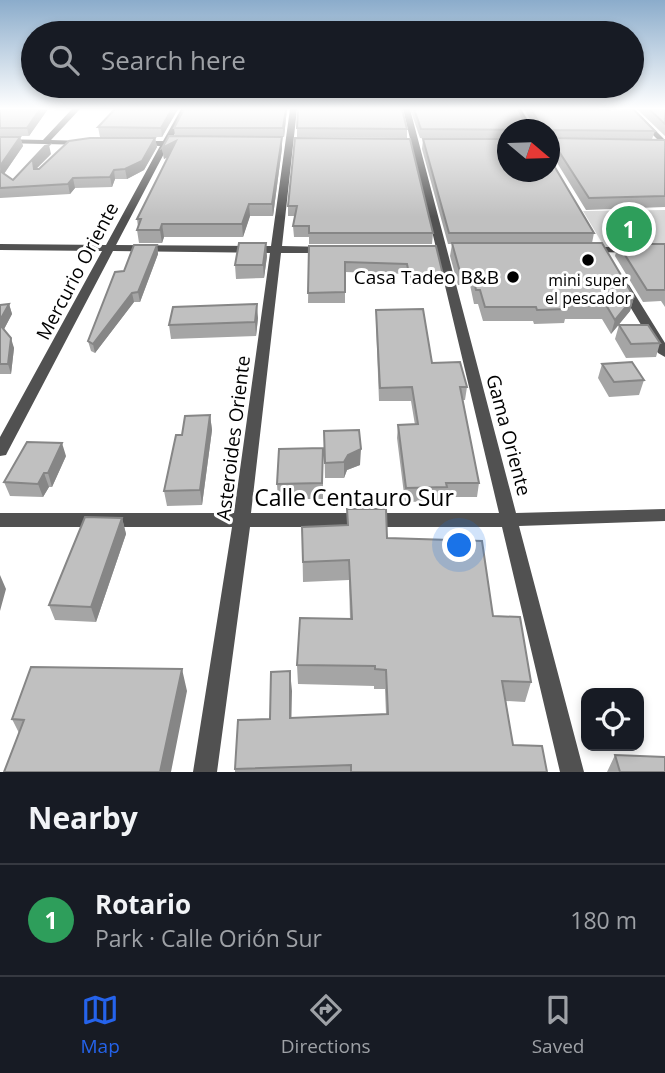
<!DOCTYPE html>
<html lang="en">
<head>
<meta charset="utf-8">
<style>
  :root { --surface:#171b24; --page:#20242c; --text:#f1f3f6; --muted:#9ea1a6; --line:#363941; --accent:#2563eb }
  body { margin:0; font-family:"Open Sans",sans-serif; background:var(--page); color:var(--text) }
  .controls { position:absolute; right:21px; bottom:21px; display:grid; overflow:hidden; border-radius:14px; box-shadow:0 4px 10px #0003 }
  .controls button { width:63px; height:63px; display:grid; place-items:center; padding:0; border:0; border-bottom:2px solid var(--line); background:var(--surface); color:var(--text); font:35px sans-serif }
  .compass { position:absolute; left:497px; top:119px; width:63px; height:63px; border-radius:50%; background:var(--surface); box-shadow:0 4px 10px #0003; rotate:109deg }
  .you { position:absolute; left:460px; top:546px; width:24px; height:24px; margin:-18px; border:5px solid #fff; border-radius:50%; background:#1a73e8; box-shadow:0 0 0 10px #1a73e833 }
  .badge { display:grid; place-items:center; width:46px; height:46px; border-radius:50%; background:var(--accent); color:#fff; font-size:23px; font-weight:700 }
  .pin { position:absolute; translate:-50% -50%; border:4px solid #fff; box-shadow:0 2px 7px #0006 }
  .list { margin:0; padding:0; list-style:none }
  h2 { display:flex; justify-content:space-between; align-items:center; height:91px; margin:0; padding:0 28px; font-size:30px }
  h2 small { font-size:23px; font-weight:400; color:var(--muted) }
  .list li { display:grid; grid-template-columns:46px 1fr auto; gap:21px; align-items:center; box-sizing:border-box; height:112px; padding:0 28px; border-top:2px solid var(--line) }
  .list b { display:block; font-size:26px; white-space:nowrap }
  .list p { margin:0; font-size:23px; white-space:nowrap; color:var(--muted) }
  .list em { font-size:23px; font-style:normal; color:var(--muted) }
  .icon { flex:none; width:38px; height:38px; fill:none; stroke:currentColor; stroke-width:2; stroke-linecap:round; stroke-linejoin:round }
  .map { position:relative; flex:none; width:665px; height:772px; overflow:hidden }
  .search { position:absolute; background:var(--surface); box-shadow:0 4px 10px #0003; left:21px; right:21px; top:21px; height:77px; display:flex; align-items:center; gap:18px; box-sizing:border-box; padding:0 24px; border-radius:38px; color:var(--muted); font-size:26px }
  .sheet { height:203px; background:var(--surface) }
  nav { display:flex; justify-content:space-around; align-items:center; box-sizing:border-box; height:98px; border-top:2px solid var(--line); background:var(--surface); font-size:19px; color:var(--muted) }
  nav a { display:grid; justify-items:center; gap:4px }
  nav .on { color:var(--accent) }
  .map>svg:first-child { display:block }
  .green { fill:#d8d8d8 }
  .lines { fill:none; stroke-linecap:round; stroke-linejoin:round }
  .minor { fill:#515151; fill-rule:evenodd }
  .wall { fill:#a5a5a5; fill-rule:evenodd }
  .shaded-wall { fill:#868686 }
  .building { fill:#c0c0c0; stroke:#868686; stroke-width:2 }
  .poi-dot { fill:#000; stroke:#fff; stroke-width:2.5 }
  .labels { text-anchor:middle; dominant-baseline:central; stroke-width:6; stroke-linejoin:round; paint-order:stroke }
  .far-poi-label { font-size:16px; fill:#000; stroke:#fff }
  .street-label { font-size:19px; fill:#000; stroke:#fff }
  .poi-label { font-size:19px; fill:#000; stroke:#fff; text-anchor:end }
  .near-street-label { font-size:23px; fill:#000; stroke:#fff }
</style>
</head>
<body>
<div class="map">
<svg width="665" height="772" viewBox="0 0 665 772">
  <rect width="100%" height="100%" fill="#fff"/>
  <path class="green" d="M665 210V247L605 248 583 211Z"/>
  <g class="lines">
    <path class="minor" d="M72 109H80L51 140 86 141 90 143 89 145 0 143V139L43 140Z
      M181 109H188L171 141 184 142 188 144 184 146H168L116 245 271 246 290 109H297L282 246 328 247 333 250 328 253H281L251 513H499L403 109H410L516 513 665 509V521L519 526 584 772H560L502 527H250L217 772H193L232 527H0V513H234L270 253 113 251 8 451 6 455 0 456V437L102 251 0 250V244L106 245 160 146 138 145 134 143 138 141H163Z
      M514 109H521L534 130H526Z
      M627 109H634L665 140V147Z
      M589 247H665V253L585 252 584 250Z
      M623 282 629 285 665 343V357L658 353 617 285Z"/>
  </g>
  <path class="wall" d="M0 109H48L29 136H0Z
    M115 109H178L162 137H100L98 127Z
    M184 109H287L284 137H282V148L273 216H250L243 237H164L162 243H139L137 230 138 227 137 219 168 157 164 159 162 148 175 136 174 128Z
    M410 109H518L525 122 531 121 524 109H633L655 131 652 139 665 140V207L586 210 556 161 550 157V159L594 233 592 243 634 297 630 311 611 334 602 319H565L564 323 534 324 533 321H483L478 304H474L470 285H458L450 256 452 244H448L422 149 423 139H448L420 138ZM508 130H550L508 172Z
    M637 109H665V136Z
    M297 128 407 129V138L297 137Z
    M0 137H20L23 146 4 174 13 180 51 154 36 169H39L155 138 157 147 144 170 127 179H115L112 187 75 188 70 194 0 198Z
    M295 138 433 233 432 244H309V237H294L293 226 295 216H288V206Z
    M618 244H665V307L661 301 643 302 615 256Z
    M157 245 158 254 140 302H134L95 353 91 351 88 341 124 271Z
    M309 246H436L443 275 442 285H408L406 274 345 272V303H308Z
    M267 256 264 278 236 279 235 265Z
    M9 304 12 314 4 329 14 348 11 374H0V305Z
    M376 310 432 363 467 387 465 400H463L479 483 477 497H446L445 501 405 502 397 438 398 425H415L411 401H379L376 323Z
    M258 318 256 336 171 339 169 325Z
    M619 325 660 343 656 357 626 358 615 339Z
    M602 364 644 380 639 395 609 397 598 378Z
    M210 415 212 430 202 505 167 506 164 491 182 435Z
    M324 431 360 465 347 470 344 478H325Z
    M323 448V499H278L277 484Z
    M66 456 52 487H49L43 497 10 496 4 482Z
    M347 509 493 616 531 682 525 702 506 701 513 745 547 772H235V769L270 719 290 671 291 718 386 714 385 689H374V686L298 684 297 665 350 619 349 580 303 582 302 527 347 525Z
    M122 518 126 534 96 622 55 620 49 605Z
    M187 691 19 733 12 719Z
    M615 755 620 772H607Z"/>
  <path class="shaded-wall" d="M40 109H48L29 136 27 128Z
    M172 109H178L162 137 161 128Z
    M286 109H287L284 137 283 128Z
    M20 137 23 146 1 178 0 166Z
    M282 137V148L273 216 272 204Z
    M155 138 157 147 144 170 127 179 125 169Z
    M176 141 177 152 164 159 162 148Z
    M49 145 51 154 35 170 34 169 33 161Z
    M114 170 115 179 112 187 110 177Z
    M73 178 75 188 70 194 68 184Z
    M249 204 250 216 243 237 242 224Z
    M162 224 164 237 162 243 160 230Z
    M266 243 267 256 264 278 263 265Z
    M157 245 158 254 140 302 138 292Z
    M132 293 134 302 95 353 93 344Z
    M634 297 630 311 611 334 615 320Z
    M9 304 12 314 2 333 0 327V320Z
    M257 304 258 318 256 336 255 322Z
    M11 338 14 348 11 374 8 364Z
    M210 415 212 430 202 505 200 490Z
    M62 443 66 456 52 487 48 473Z
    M361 449 360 465 347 470 344 478V462L348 455Z
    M44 473 49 487 43 497 38 484Z
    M122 518 126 534 96 622 91 607Z
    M0 575 6 589 0 611Z
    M182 669 187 691 171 772H160Z
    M290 671 292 691 291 737 290 718Z"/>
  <path class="building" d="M0 109H40L27 128H0Z
    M115 109H172L161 128 98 127Z
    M184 109H286L283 128H174Z
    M298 109H402L407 129 297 128Z
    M414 109H518L525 122 538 121 531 109H633L655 131 552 130 550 138 665 140V196L589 198 558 150 552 146 550 159 594 233H449L423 139H508V172H550V130L421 129Z
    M649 109H665V124Z
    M169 136 282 137 272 204H249L242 224H162L160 230H137L141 219H137L176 141 162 148Z
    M0 137H20L0 166Z
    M90 138H155L142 161 125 169 114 170 110 177 73 178 68 184 0 188V171L13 180 45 146 49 145 33 161 34 169H39L69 141Z
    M295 138 410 139 433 233H309V226H293L297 206H288Z
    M239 243H266L263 265H235Z
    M452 243H602L634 297 615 320 606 305H565L567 309 537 310 536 307H485L480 290H476L472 272H460Z
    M618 244H665V290H647Z
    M134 245H157L138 292 132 293 93 344 88 341 115 272 124 271Z
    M309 246H436L443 275 409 274 407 264 345 262V292L308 293Z
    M9 304 0 320V305Z
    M257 304 255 322 169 325 173 307Z
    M423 309 432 363 460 362 467 387H460L479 483H446L447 487 406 488 398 425 418 424 412 387 380 388 376 310Z
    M0 325 11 338 8 364H0Z
    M619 325H648L660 343 631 344Z
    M632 362 644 380 614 382 602 364Z
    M210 415 200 490 164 491 176 435H182L185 416Z
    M359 430 361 449 348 455 344 462 325 463 324 431Z
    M27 442 62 443 48 473H44L38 484 4 482Z
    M323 448 322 483 277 484 279 449Z
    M347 509H386L387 538 482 541 493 616 520 617 531 682 502 681 513 745 542 746 547 772H351V765L235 769 238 720 270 719 271 672 290 671V718L388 714 386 670 375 669V666L297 665 300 618 352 619 349 560 303 562 302 527 348 525Z
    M85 517 122 518 91 607 49 605Z
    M31 667 182 669 160 772H4L24 720 12 719Z
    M615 755 665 757V772H620Z"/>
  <linearGradient id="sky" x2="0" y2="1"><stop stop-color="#8baccb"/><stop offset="0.5" stop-color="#fff"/><stop offset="1" stop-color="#fff" stop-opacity="0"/></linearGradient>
  <rect width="665" height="217" fill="url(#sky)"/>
  <g class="poi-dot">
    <circle cx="588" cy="260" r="7"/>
    <circle cx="513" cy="277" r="7"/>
  </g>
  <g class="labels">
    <g class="far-poi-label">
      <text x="588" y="280">mini super<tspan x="588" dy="18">el pescador</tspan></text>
    </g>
    <g class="street-label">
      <text transform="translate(77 271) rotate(-62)">Mercurio Oriente</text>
      <text transform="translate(509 435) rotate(75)">Gama Oriente</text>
      <text transform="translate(233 438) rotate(-83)">Asteroides Oriente</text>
    </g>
    <g class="poi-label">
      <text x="499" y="277">Casa Tadeo B&amp;B</text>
    </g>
    <g class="near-street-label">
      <text x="354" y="497">Calle Centauro Sur</text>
    </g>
  </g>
</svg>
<div class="controls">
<button><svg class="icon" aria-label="locate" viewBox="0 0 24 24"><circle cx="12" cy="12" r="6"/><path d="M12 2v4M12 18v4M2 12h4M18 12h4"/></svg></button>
</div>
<svg class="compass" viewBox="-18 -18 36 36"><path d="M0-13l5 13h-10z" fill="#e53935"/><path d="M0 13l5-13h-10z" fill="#9ea1a6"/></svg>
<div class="you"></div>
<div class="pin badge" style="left:629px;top:229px;background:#2e9e5b">1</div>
<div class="search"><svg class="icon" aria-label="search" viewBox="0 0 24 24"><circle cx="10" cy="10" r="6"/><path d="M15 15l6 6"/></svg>Search here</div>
</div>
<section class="sheet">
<h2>Nearby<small></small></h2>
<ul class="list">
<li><span class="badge" style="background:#2e9e5b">1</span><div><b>Rotario</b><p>Park · Calle Orión Sur</p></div><em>180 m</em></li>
</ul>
</section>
<nav>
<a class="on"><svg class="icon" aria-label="map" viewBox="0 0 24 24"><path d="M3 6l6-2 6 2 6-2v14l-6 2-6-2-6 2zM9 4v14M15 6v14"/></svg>Map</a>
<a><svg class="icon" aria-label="directions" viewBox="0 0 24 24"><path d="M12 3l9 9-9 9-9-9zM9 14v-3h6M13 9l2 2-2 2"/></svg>Directions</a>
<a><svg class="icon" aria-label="saved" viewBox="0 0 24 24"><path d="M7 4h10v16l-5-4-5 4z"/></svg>Saved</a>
</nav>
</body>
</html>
